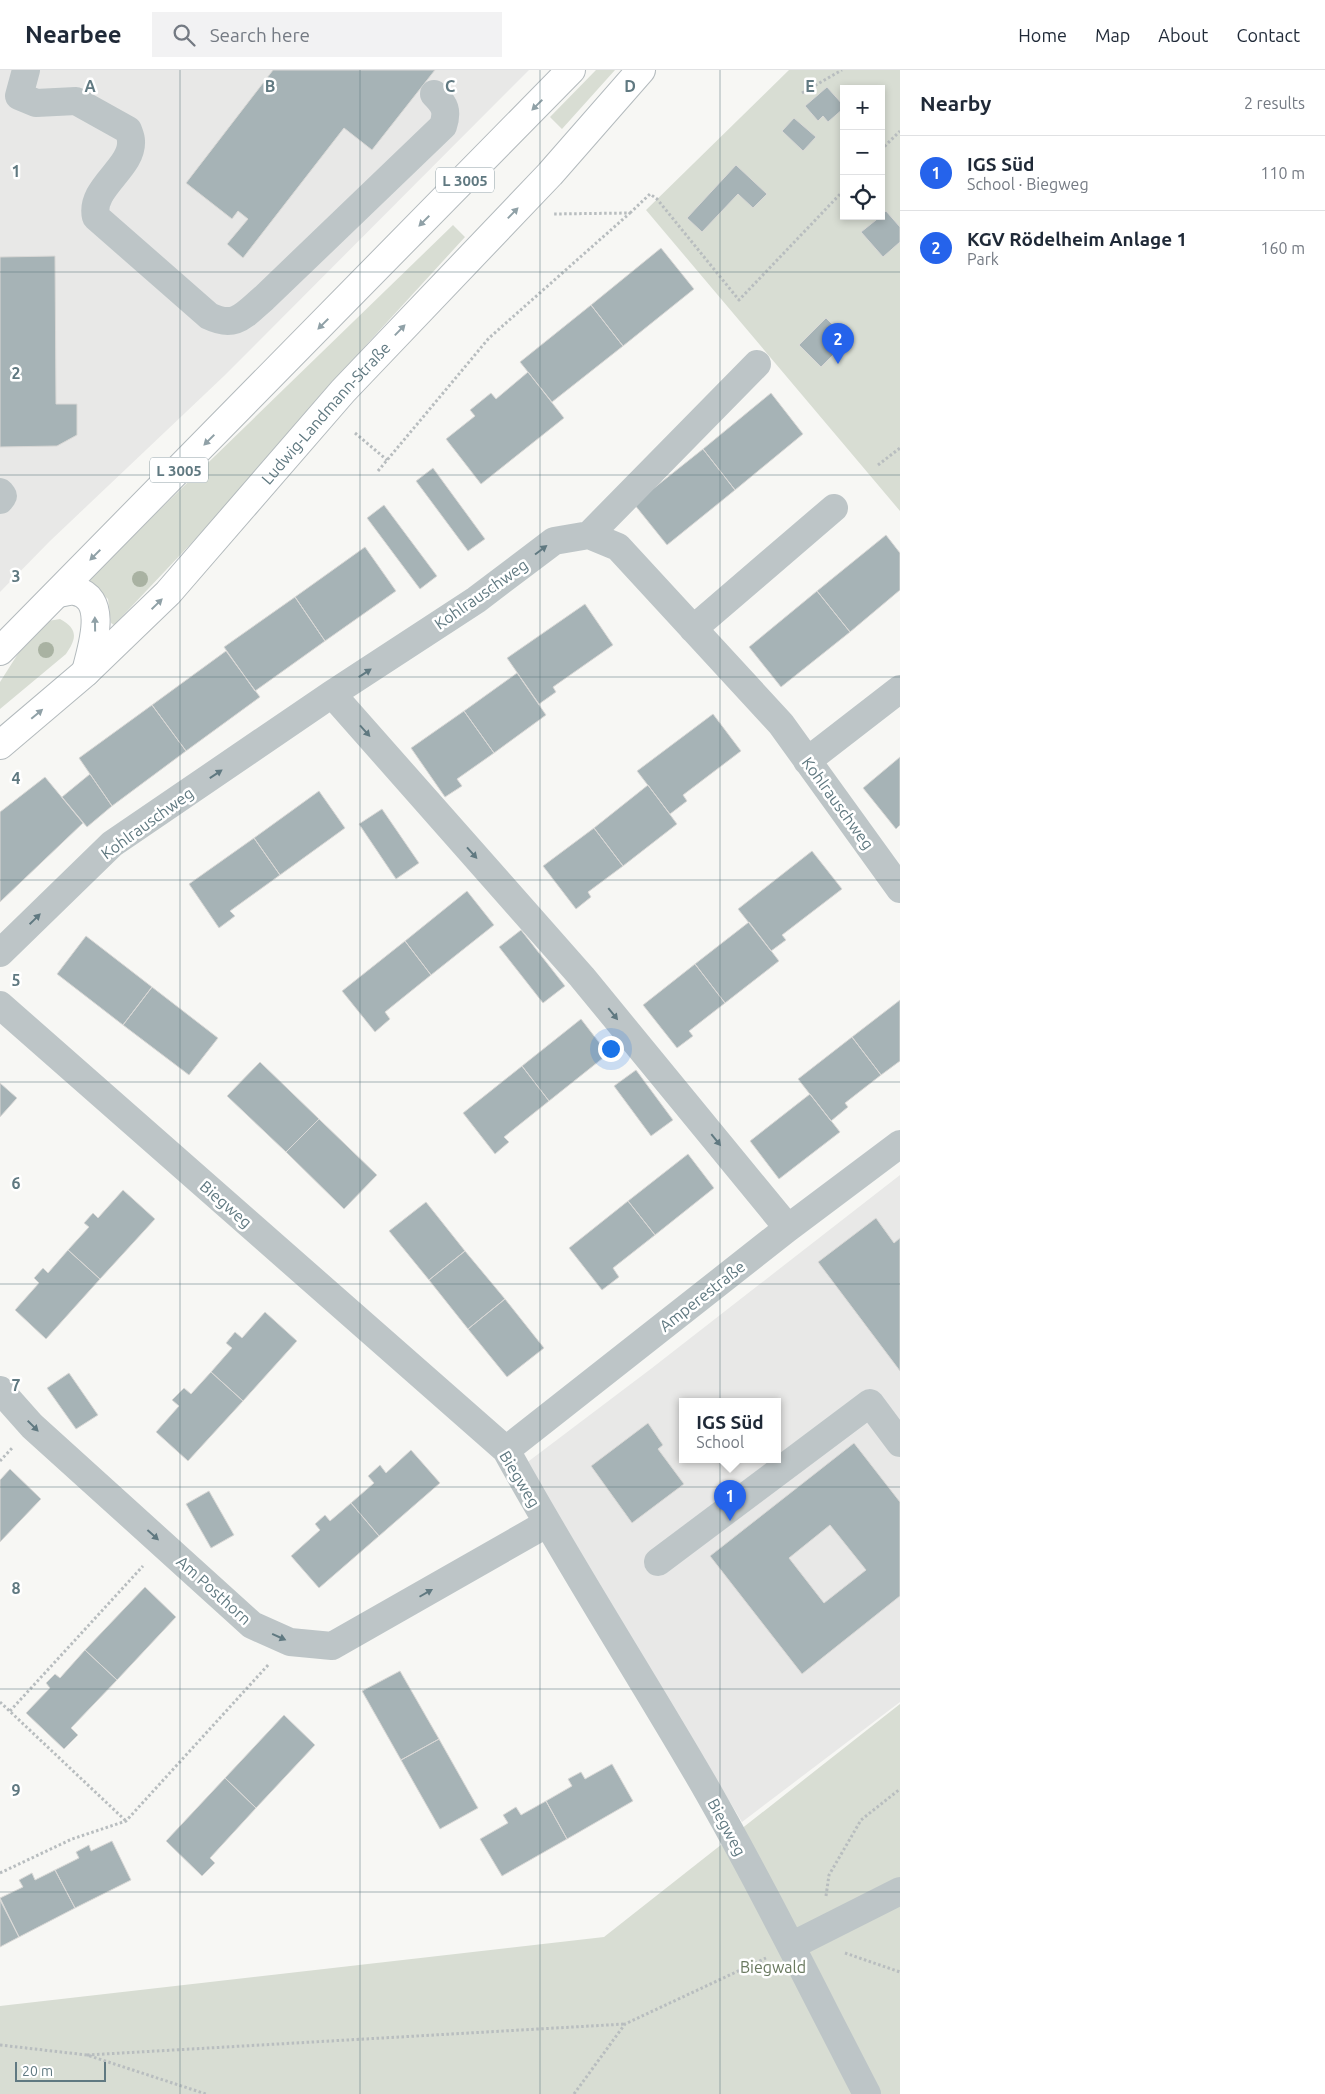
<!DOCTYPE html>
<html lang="en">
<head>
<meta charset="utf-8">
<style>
  :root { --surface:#fff; --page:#f2f2f3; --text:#1f2937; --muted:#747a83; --line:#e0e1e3; --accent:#2563eb }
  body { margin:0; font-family:Ubuntu,sans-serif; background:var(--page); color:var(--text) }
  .controls { position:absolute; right:15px; top:15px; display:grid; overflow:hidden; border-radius:0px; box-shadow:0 2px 8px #0003 }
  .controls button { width:45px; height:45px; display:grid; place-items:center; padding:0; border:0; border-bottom:1px solid var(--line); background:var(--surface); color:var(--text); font:25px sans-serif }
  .scale { position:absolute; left:15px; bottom:12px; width:91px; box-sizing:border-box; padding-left:5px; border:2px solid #607981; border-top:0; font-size:14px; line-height:18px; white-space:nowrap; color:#607981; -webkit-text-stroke:4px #fff; paint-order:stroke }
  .you { position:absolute; left:610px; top:978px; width:18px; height:18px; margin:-12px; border:4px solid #fff; border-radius:50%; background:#1a73e8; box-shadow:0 0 0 8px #1a73e833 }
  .badge { display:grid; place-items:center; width:32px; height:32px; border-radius:50%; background:var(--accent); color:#fff; font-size:16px; font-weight:700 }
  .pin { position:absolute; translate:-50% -41px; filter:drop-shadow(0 1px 2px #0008) }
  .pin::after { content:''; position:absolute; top:26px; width:18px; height:15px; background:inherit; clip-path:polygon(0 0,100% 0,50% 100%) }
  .popup { position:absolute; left:679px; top:1328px; width:102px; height:65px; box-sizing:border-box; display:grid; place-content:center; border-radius:0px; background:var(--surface); filter:drop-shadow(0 1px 4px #0005); font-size:16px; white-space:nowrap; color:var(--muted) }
  .popup b { font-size:19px; color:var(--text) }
  .popup::after { content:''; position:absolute; left:50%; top:100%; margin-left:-10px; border:10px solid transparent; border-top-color:var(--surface) }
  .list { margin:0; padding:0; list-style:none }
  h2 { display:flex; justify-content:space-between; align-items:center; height:65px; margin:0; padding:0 20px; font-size:21px }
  h2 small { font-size:16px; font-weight:400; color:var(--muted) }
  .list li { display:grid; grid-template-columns:32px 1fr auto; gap:15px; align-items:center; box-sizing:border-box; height:75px; padding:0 20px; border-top:1px solid var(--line) }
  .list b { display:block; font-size:19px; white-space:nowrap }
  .list p { margin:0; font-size:16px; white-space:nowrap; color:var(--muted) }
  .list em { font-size:16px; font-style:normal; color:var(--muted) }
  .icon { flex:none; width:28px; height:28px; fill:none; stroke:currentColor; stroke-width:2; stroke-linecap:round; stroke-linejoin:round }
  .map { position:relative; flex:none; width:900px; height:2024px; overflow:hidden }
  header { display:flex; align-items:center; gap:30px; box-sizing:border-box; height:70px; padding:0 25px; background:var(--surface); border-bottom:1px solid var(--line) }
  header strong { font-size:24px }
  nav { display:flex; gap:28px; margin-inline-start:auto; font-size:18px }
  .search { width:350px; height:45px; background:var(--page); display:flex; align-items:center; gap:12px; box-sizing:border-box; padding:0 18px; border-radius:0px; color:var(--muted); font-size:19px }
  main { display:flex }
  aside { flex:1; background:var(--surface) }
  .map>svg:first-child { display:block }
  .built { fill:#e8e8e7; fill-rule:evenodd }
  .green { fill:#d8ddd3; fill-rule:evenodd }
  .building { fill:#a6b3b6; stroke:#d9d8d6; fill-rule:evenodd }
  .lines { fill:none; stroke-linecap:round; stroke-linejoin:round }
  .major-casing { stroke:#b3babd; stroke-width:30 }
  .path { stroke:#b8bdbf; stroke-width:3; stroke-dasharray:2.5 2.5; stroke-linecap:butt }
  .minor { stroke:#bdc5c7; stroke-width:28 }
  .major { stroke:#fff; stroke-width:28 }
  .tree { fill:#a9b2a2 }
  .oneway { fill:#90a1a7 }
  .oneway2 { fill:#607981 }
  .grid { fill:none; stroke:#607981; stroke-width:1; stroke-opacity:0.55 }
  .labels { text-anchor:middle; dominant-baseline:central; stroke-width:5; stroke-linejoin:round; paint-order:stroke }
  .shield { fill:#fff; stroke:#90a1a7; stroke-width:1 }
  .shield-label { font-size:15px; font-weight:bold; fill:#607981 }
  .street-label { font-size:16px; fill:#607981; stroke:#fff }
  .park-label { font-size:16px; fill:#69795f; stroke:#fff }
  .grid-label { font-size:16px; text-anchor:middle; font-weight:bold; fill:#607981; stroke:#fff; stroke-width:5; stroke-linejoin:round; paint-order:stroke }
</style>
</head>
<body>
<header>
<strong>Nearbee</strong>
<div class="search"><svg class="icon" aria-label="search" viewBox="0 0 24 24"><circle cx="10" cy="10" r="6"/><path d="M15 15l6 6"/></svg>Search here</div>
<nav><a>Home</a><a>Map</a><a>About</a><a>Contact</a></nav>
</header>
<main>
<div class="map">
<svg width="900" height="2024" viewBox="0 0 900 2024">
  <rect width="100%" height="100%" fill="#f7f7f4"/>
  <path class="built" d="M0 0H529L224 306 50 471 0 522Z
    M900 1105V1632L742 1752 525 1394 652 1298ZM682 1332H778V1390H682Z"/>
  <path class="green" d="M596 0H615L562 59 550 47Z
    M789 0H900V441L646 140ZM844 19H881V146H844Z
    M453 155 465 167 368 273 201 463 114 555 111 553 108 529 99 521 83 514Z
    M60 549C78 559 77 568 66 584L0 639V612L21 579 48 551Z
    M900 1634V2024H0V1936L604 1867Z"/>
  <path class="building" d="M273 0H435L372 80 344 58 243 188 227 174 248 149 238 141 232 149 186 113Z
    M827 17 844 36V38L828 52 823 46 818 51 805 36Z
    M794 48 816 67 803 81 782 61Z
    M736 95 767 124 753 138 738 124 702 162 687 148Z
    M886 141 900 157V172L883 187 861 162 881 146Z
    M661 178 694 219 623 276 591 235Z
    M55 186 56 334H77V365L57 376 0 377V187Z
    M591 235 623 276 552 332 520 292Z
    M826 248 848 270 821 297 799 275Z
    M528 302 564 348 481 414 446 369 475 346 470 340 491 323 496 329Z
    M771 323 803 364 735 420 703 379Z
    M703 379 735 420 667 475 634 434Z
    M433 398 485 469 468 481 416 411Z
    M384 435 437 506 420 519 367 448Z
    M886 465 900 483V520L850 562 817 521Z
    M365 477 396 521 325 571 295 527Z
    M817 521 850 562 781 617 749 577Z
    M295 527 325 571 255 621 224 577Z
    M585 534 613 575 553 617 556 622 539 634 507 588Z
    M226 581 260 627 186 681 152 635Z
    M517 603 546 645 494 683 464 641Z
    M152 635 186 681 112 736 79 688Z
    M464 641 494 683 457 709 462 716 445 727 411 678Z
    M713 644 741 681 683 725 687 731 670 744 637 701Z
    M900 687V755L896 759 863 718Z
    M90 704 112 736 87 757 62 727Z
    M45 707 83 753 0 832V742Z
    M648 715 677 754 623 796 594 758Z
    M319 721 345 758 280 805 254 768Z
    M382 739 419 793 396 809 359 754Z
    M594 758 623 796 588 822 591 827 576 839 543 796Z
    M254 768 280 805 230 841 235 846 219 858 189 814Z
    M812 781 842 819 782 865 786 870 771 881 738 839Z
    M467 821 494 855 431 905 405 871Z
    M749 852 779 891 725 933 695 894Z
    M521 860 565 916 543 933 499 877Z
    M86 866 152 917 123 955 57 904Z
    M405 871 431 905 385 942 390 949 375 962 342 921Z
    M695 894 725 933 689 961 693 966 677 978 643 935Z
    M152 917 218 968 189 1005 123 955Z
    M900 930V991L881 1005 852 967Z
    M581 949 608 984 549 1031 522 996Z
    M852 967 881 1005 845 1033 848 1037 831 1051 798 1009Z
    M260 992 319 1049 286 1082 227 1026Z
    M522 996 549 1031 504 1067 509 1072 495 1084 463 1043Z
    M636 1000 673 1050 651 1066 614 1016Z
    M0 1013 17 1028 0 1047Z
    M810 1024 840 1062 779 1109 750 1071Z
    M319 1049 377 1105 344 1139 286 1082Z
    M688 1084 714 1118 655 1165 628 1131Z
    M123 1120 155 1149 100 1209 68 1180 89 1157 84 1153 93 1143 98 1148Z
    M628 1131 655 1165 613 1198 619 1207 602 1220 569 1178Z
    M426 1132 465 1181 429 1210 389 1161Z
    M876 1148 894 1173 900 1168V1301L818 1192Z
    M68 1180 100 1209 46 1269 15 1240 39 1213 34 1208 43 1198 48 1203Z
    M465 1181 505 1229 468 1259 429 1210Z
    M505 1229 544 1278 507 1307 468 1259Z
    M265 1242 297 1271 243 1331 211 1302 232 1278 226 1273 235 1262 242 1268Z
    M211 1302 243 1331 188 1391 156 1362 179 1336 172 1330 184 1318 191 1324Z
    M69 1303 98 1345 76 1359 47 1318Z
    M648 1353 663 1375 658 1379 684 1414 632 1453 591 1396Z
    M854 1373 900 1432V1526L802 1604 710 1486ZM830 1455 866 1500 824 1533 789 1488Z
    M411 1380 440 1413 379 1466 351 1433 374 1413 368 1406 380 1395 386 1403Z
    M10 1399 41 1429 0 1472V1410Z
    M209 1421 234 1465 211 1478 186 1434Z
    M351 1433 379 1466 319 1518 291 1486 320 1460 315 1454 325 1445 330 1451Z
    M145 1517 176 1547 117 1610 85 1580Z
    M85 1580 117 1610 71 1658 78 1665 64 1679 26 1643 50 1618 46 1613 55 1604 60 1608Z
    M400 1601 439 1669 401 1690 362 1621Z
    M284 1645 315 1675 256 1738 225 1708Z
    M439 1669 478 1738 440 1759 401 1690Z
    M612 1694 633 1731 567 1769 546 1731 572 1716 568 1709 581 1702 585 1709Z
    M225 1708 256 1738 210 1788 215 1793 202 1806 166 1771Z
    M546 1731 567 1769 502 1806 480 1769 508 1753 503 1745 516 1737 521 1745Z
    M112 1771 131 1810 75 1838 55 1800 79 1788 76 1782 89 1775 91 1781Z
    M55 1800 75 1838 19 1867 0 1828 23 1817 19 1810 32 1803 35 1810Z
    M0 1830 19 1867 0 1877Z"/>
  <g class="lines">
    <defs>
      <g id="major">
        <path d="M59 523C63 522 70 520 75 521 110 528 91 580 86 602"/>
        <path d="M0 581 571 0"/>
        <path id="s1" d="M0 675 86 602 168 523 343 321 550 104 641 0"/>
      </g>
    </defs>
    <use href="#major" class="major-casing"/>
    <path class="path" d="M802 23 842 0
      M881 80 900 61
      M630 143 650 124 657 129 739 230 844 120
      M355 363 387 390
      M878 395 900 378
      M378 401 489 268 630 143 552 144
      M0 1391 13 1377
      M0 1632 126 1751
      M10 1641 143 1496
      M0 1803 72 1769 126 1751 269 1594
      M826 1826 829 1805 861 1750 900 1719
      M845 1883 900 1902
      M0 1975 87 1985 206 2024
      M87 1985 625 1954
      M574 2024 625 1954 766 1888"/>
    <path class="minor" d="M26 0 19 26 36 33 76 31 128 60C129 63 131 67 131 71 133 98 89 118 96 147L209 246C236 259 244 245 264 228L443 56C448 41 445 35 434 24
      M0 422 3 426 0 430
      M589 465 757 294
      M693 559 834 438
      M332 624 582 907 788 1158
      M807 691 900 619
      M0 883 112 774 332 624 476 530 554 471 589 465 618 477 781 654 900 819
      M0 935 506 1380C568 1493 638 1601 703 1713 761 1814 813 1920 867 2024
      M0 1320 32 1356 252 1555 290 1572 332 1576 546 1454
      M506 1380 788 1158 900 1074
      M658 1492 870 1333 900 1373
      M791 1876 900 1821"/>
    <use href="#major" class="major"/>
  </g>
  <g class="tree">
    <circle cx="140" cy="509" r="8"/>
    <circle cx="46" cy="580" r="8"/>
  </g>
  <defs><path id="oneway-solid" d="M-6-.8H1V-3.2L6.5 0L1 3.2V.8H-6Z" transform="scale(1.25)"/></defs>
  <g class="oneway">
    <use href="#oneway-solid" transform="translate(537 35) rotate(135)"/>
    <use href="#oneway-solid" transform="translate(513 143) rotate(-46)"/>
    <use href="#oneway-solid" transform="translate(424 151) rotate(135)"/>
    <use href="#oneway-solid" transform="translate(323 254) rotate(135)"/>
    <use href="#oneway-solid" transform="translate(400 260) rotate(-46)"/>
    <use href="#oneway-solid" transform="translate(209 370) rotate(135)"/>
    <use href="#oneway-solid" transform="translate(95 485) rotate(135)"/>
    <use href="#oneway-solid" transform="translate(157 534) rotate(-44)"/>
    <use href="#oneway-solid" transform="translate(95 554) rotate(-91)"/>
    <use href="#oneway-solid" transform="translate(37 644) rotate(-40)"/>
  </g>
  <g class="oneway2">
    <use href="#oneway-solid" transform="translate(541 480) rotate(-37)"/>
    <use href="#oneway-solid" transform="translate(365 603) rotate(-33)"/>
    <use href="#oneway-solid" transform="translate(365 661) rotate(48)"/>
    <use href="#oneway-solid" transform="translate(216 704) rotate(-34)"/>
    <use href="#oneway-solid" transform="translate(472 783) rotate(48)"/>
    <use href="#oneway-solid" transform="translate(35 849) rotate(-44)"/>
    <use href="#oneway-solid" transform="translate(613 944) rotate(51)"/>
    <use href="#oneway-solid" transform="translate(716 1070) rotate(51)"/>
    <use href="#oneway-solid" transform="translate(33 1356) rotate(45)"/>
    <use href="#oneway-solid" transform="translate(153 1465) rotate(42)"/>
    <use href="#oneway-solid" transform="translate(426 1523) rotate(-30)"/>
    <use href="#oneway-solid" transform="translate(279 1567) rotate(24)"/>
  </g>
  <path class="grid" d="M180 0V2024M360 0V2024M540 0V2024M720 0V2024M0 202H900M0 405H900M0 607H900M0 810H900M0 1012H900M0 1214H900M0 1417H900M0 1619H900M0 1822H900"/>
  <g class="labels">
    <g class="shield">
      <rect x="436" y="97.5" width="58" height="25" rx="4"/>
      <rect x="150" y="387.5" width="58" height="25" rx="4"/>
    </g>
    <g class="shield-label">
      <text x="465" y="110">L 3005</text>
      <text x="179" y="400">L 3005</text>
    </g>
    <g class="street-label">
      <text stroke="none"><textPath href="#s1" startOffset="466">Ludwig-Landmann-Straße</textPath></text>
      <text transform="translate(481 524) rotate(-35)">Kohlrauschweg</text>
      <text transform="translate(838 733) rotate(54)">Kohlrauschweg</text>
      <text transform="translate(147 753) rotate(-36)">Kohlrauschweg</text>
      <text transform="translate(226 1134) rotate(41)">Biegweg</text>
      <text transform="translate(702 1226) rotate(-38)">Amperestraße</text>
      <text transform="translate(520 1409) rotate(59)">Biegweg</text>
      <text transform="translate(214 1520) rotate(42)">Am Posthorn</text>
      <text transform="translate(727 1757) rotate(62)">Biegweg</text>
    </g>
    <g class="park-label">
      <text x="773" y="1897">Biegwald</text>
    </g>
  </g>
  <g class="grid-label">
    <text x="90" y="22">A</text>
    <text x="270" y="22">B</text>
    <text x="450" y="22">C</text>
    <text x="630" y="22">D</text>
    <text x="810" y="22">E</text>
    <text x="16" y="107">1</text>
    <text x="16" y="309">2</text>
    <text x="16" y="512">3</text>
    <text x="16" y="714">4</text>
    <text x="16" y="916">5</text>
    <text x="16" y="1119">6</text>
    <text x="16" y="1321">7</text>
    <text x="16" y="1524">8</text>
    <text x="16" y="1726">9</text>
  </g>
</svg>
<div class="controls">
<button>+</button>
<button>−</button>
<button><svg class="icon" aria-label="locate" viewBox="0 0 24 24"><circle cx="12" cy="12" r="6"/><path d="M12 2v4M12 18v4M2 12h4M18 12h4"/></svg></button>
</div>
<div class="scale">20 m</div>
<div class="you"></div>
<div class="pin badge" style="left:730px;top:1451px">1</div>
<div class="popup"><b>IGS Süd</b>School</div>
<div class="pin badge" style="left:838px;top:294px">2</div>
</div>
<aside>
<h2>Nearby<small>2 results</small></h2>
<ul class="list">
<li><span class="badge">1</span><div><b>IGS Süd</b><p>School · Biegweg</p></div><em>110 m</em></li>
<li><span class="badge">2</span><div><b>KGV Rödelheim Anlage 1</b><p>Park</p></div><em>160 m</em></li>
</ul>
</aside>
</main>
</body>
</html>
